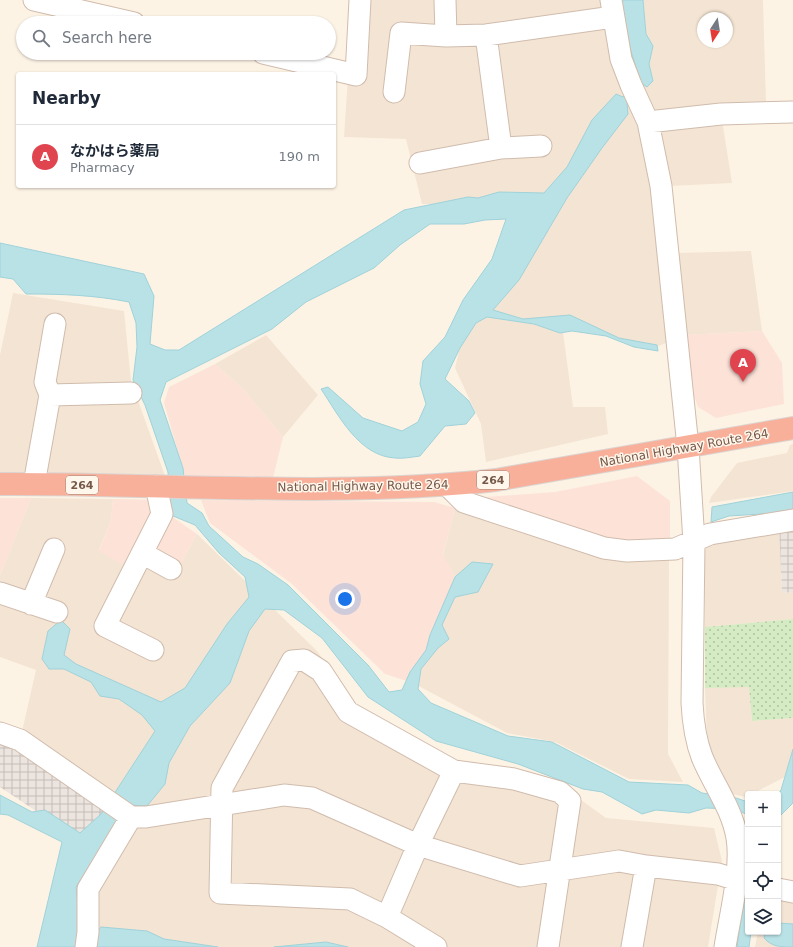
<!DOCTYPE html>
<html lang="en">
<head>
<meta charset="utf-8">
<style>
  :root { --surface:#fff; --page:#f6f6f7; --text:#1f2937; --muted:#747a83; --line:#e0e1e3; --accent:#0b8043 }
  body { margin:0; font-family:"DejaVu Sans","Noto Sans JP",sans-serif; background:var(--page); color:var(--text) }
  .controls { position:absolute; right:12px; bottom:12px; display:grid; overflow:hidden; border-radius:4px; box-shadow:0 1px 3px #0004 }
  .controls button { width:36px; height:36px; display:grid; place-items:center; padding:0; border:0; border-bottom:1px solid var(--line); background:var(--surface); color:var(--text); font:20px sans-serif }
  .compass { position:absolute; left:697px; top:12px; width:36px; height:36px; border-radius:50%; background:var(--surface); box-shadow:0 1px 3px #0004; rotate:192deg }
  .you { position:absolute; left:345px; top:599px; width:14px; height:14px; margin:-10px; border:3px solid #fff; border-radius:50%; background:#1a73e8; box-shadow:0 0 0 6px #1a73e833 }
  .badge { display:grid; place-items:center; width:26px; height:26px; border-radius:50%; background:var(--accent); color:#fff; font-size:13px; font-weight:700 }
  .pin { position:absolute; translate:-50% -33px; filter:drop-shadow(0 1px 2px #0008) }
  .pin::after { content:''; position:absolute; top:21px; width:14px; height:12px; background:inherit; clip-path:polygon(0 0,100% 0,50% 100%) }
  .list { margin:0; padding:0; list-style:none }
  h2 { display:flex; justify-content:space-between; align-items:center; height:52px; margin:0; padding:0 16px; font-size:17px }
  h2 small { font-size:13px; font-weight:400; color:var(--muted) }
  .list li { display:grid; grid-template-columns:26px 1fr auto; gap:12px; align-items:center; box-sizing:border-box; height:64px; padding:0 16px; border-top:1px solid var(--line) }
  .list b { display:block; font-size:15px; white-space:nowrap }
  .list p { margin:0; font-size:13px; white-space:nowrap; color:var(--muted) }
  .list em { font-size:13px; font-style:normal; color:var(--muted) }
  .icon { flex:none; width:22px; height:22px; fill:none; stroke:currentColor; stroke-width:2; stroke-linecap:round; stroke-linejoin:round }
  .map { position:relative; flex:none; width:793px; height:947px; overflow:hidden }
  .search { position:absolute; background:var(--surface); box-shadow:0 1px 3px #0004; left:16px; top:16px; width:320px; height:44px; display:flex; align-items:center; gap:10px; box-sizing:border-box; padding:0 14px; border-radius:22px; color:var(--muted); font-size:15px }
  .panel { position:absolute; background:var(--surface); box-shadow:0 1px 3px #0004; left:16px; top:72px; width:320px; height:116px; border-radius:4px }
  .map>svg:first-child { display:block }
  .residential { fill:#f4e4d3; fill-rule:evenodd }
  .commercial { fill:#fde2d8 }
  .industrial { fill:url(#industrial-grid) }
  .garden { fill:url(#garden-dots) }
  .water { fill:#b9e2e7; stroke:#9fd2d9 }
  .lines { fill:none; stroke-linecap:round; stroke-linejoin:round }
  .minor-casing { stroke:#d0bcad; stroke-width:23 }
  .highway-casing { stroke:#dbd4d0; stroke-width:24 }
  .minor { stroke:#fff; stroke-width:21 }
  .highway { stroke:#f8b09b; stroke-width:22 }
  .labels { text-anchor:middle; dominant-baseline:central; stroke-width:3; stroke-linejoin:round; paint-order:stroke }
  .shield { fill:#fff7eb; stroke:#9f887a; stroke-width:1 }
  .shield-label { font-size:11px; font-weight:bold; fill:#765849 }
  .street-label { font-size:12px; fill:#765849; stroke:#fff7eb }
</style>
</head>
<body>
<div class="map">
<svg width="793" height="947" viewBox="0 0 793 947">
  <defs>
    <pattern id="industrial-grid" width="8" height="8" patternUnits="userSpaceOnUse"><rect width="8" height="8" fill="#ece5df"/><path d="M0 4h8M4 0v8" fill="none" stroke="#c4bcb7"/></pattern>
    <pattern id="garden-dots" width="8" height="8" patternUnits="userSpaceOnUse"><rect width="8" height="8" fill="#d4ebc3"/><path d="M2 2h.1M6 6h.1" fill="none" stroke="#b1c1a0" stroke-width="1.8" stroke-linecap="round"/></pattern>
  </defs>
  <rect width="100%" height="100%" fill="#fdf3e5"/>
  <path class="residential" d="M353 0H763L766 104 722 120 732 183 669 186 676 253 751 251 762 331 685 335 654 348 562 325 573 407H605L608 434 486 462 481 424 455 368 465 327 537 205 422 204 406 139 344 137ZM703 18H727V42H703Z
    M13 293 124 311 131 381 165 476 0 475V355Z
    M266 335 318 395 283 437 243 389 215 364Z
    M793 444V491L709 503 711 497 737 463 787 453 790 445Z
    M31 498 113 499 111 520 99 550 139 547 178 569 197 534 317 651 358 707 456 762 570 792 606 818 714 828 722 861 708 947H61L81 841 21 736 36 670 0 657V575Z
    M455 508 669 555 668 754 683 782 629 779 555 742 507 733 413 683 457 581 443 555Z
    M779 527 782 593 793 592V619L705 627 704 541Z
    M749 686 752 721 793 718V749L785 777 752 794H748L747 797 732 794 707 741 705 688Z
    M778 883 793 885V947H755L758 932H778Z"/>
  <path class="commercial" d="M762 331 782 363 784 404 716 418 698 407 690 385 685 335Z
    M215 364 243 389 283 437 273 478 185 476 164 403 169 387Z
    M637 476 670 501V544H607L485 503 486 497 555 492Z
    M0 498H31L0 575Z
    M113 499 164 500 171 516 197 534 178 569 139 547 128 568 99 551 111 520Z
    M201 500 434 502 455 508 443 554 457 581 413 683 385 674 292 584 210 523Z"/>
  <path class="industrial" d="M779 527 793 528V592L782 593Z
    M0 739 108 810 81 841 0 787Z"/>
  <path class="garden" d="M793 619V718L752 721 749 687 705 688V627Z"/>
  <path class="water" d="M621 0H643L646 34 653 46 649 64 653 81 647 87 641 83 627 104 628 114 602 148 567 198 519 280 493 310 523 319 570 315 619 338 657 345 658 351 634 347 606 336 572 331 560 333 534 324 487 317 476 323 460 348 445 379 469 401 475 413 466 424 445 426 420 456C412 457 403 459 395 458 359 456 339 416 321 389L328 387 363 418 402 431 418 422 426 404 420 384 423 361 445 337 463 300 492 259 506 219 485 220 464 224H430L400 245 374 268 306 302 272 329 166 382 160 400 183 468 187 503 202 513 209 526 243 557 258 564 288 585 368 665 389 692 402 690 410 672 426 650 430 635 455 577 472 562 493 564 478 592 455 597 442 625 449 639 438 648 421 669 418 689 431 703 508 736 552 742 629 782 688 785 702 793 736 798 748 802V815L735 809 706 808 689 813 656 810 642 814 602 792 583 789 518 764 436 741 368 697 322 638 284 610 265 609 249 631 230 683 190 726 169 763 165 784 147 806 130 805 76 887 81 932 95 934 101 927 147 931 164 939 218 947H97L96 940 78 947H37L62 842 8 815 0 814V795L32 812 45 810 80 833 101 814 155 731 142 715 119 699 100 696 91 682 64 669H49L42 659 48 631 61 620 70 629 64 655 76 664 161 702 185 688 227 624 249 597 245 577 219 553 195 525 173 516 169 502 168 472 145 405 133 380 137 347 136 323 129 302C94 295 61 294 26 294L13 279 0 277V243L144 274 154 296 150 344 165 350H179L404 210 468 197 478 198 499 192 544 193 567 167 592 120 616 94 623 97 639 77 625 32Z
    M793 492V512L729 516 711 522 712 507Z
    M793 749V803L778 818V794L781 790Z
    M748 872V932H751L749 947H737Z
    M778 923 793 924V947C781 947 772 947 764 938L765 932H778Z
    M326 942 348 947H274Z"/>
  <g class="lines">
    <defs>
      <path id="minor" d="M34 0 134 23
        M445 0 446 36
        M611 0 621 59 631 85 648 122 661 186 688 447 694 542 692 703C693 722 695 739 702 757 713 784 732 808 737 838 742 869 730 915 725 947
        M486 35 501 148
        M263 53 356 75 360 0
        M394 92 401 33 446 36 486 35 613 17
        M648 122 721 114 793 112
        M420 163 501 148 541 146
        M50 395 131 393
        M34 484 50 395 45 382 55 324
        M447 485 464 502 604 548 627 551 675 549 710 534 793 520
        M142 553 171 569
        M0 593 57 612
        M31 604 54 549
        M153 650 105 626 162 514 156 486
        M0 733 20 740 131 817H146L284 795 312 798 418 845 520 876 619 861 646 866 718 874 747 883
        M454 771 514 779 560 792 570 801 548 947
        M778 889 793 892
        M387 917 350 899 220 893 222 788 292 661 304 660 321 671 348 712 454 771 418 845 387 917 436 947
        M86 947 88 932V889L131 817
        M632 947 646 866"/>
      <path id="highway" d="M0 484C164 483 333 498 496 480L793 428"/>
    </defs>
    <use href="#minor" class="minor-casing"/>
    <use href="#highway" class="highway-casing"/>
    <use href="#minor" class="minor"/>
    <use href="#highway" class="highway"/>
  </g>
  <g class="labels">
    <g class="shield">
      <rect x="477" y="471" width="32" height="18" rx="3"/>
      <rect x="66" y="476" width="32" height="18" rx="3"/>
    </g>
    <g class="shield-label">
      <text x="493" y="480">264</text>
      <text x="82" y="485">264</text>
    </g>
    <g class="street-label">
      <text transform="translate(684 448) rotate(-10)">National Highway Route 264</text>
      <text transform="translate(363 486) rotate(-1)">National Highway Route 264</text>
    </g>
  </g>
</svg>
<div class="controls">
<button>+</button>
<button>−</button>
<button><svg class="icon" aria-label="locate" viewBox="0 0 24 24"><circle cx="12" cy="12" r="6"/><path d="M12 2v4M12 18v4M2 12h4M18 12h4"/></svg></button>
<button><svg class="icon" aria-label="layers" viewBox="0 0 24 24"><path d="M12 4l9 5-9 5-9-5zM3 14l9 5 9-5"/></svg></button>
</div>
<svg class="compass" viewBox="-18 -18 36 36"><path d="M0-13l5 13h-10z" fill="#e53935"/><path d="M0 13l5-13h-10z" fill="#747a83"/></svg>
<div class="you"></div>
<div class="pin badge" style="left:743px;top:382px;background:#e0444e">A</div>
<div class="search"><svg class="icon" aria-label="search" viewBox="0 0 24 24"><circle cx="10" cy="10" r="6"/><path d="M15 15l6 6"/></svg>Search here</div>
<section class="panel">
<h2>Nearby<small></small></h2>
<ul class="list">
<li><span class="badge" style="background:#e0444e">A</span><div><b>なかはら薬局</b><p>Pharmacy</p></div><em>190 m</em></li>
</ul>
</section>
</div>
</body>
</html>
